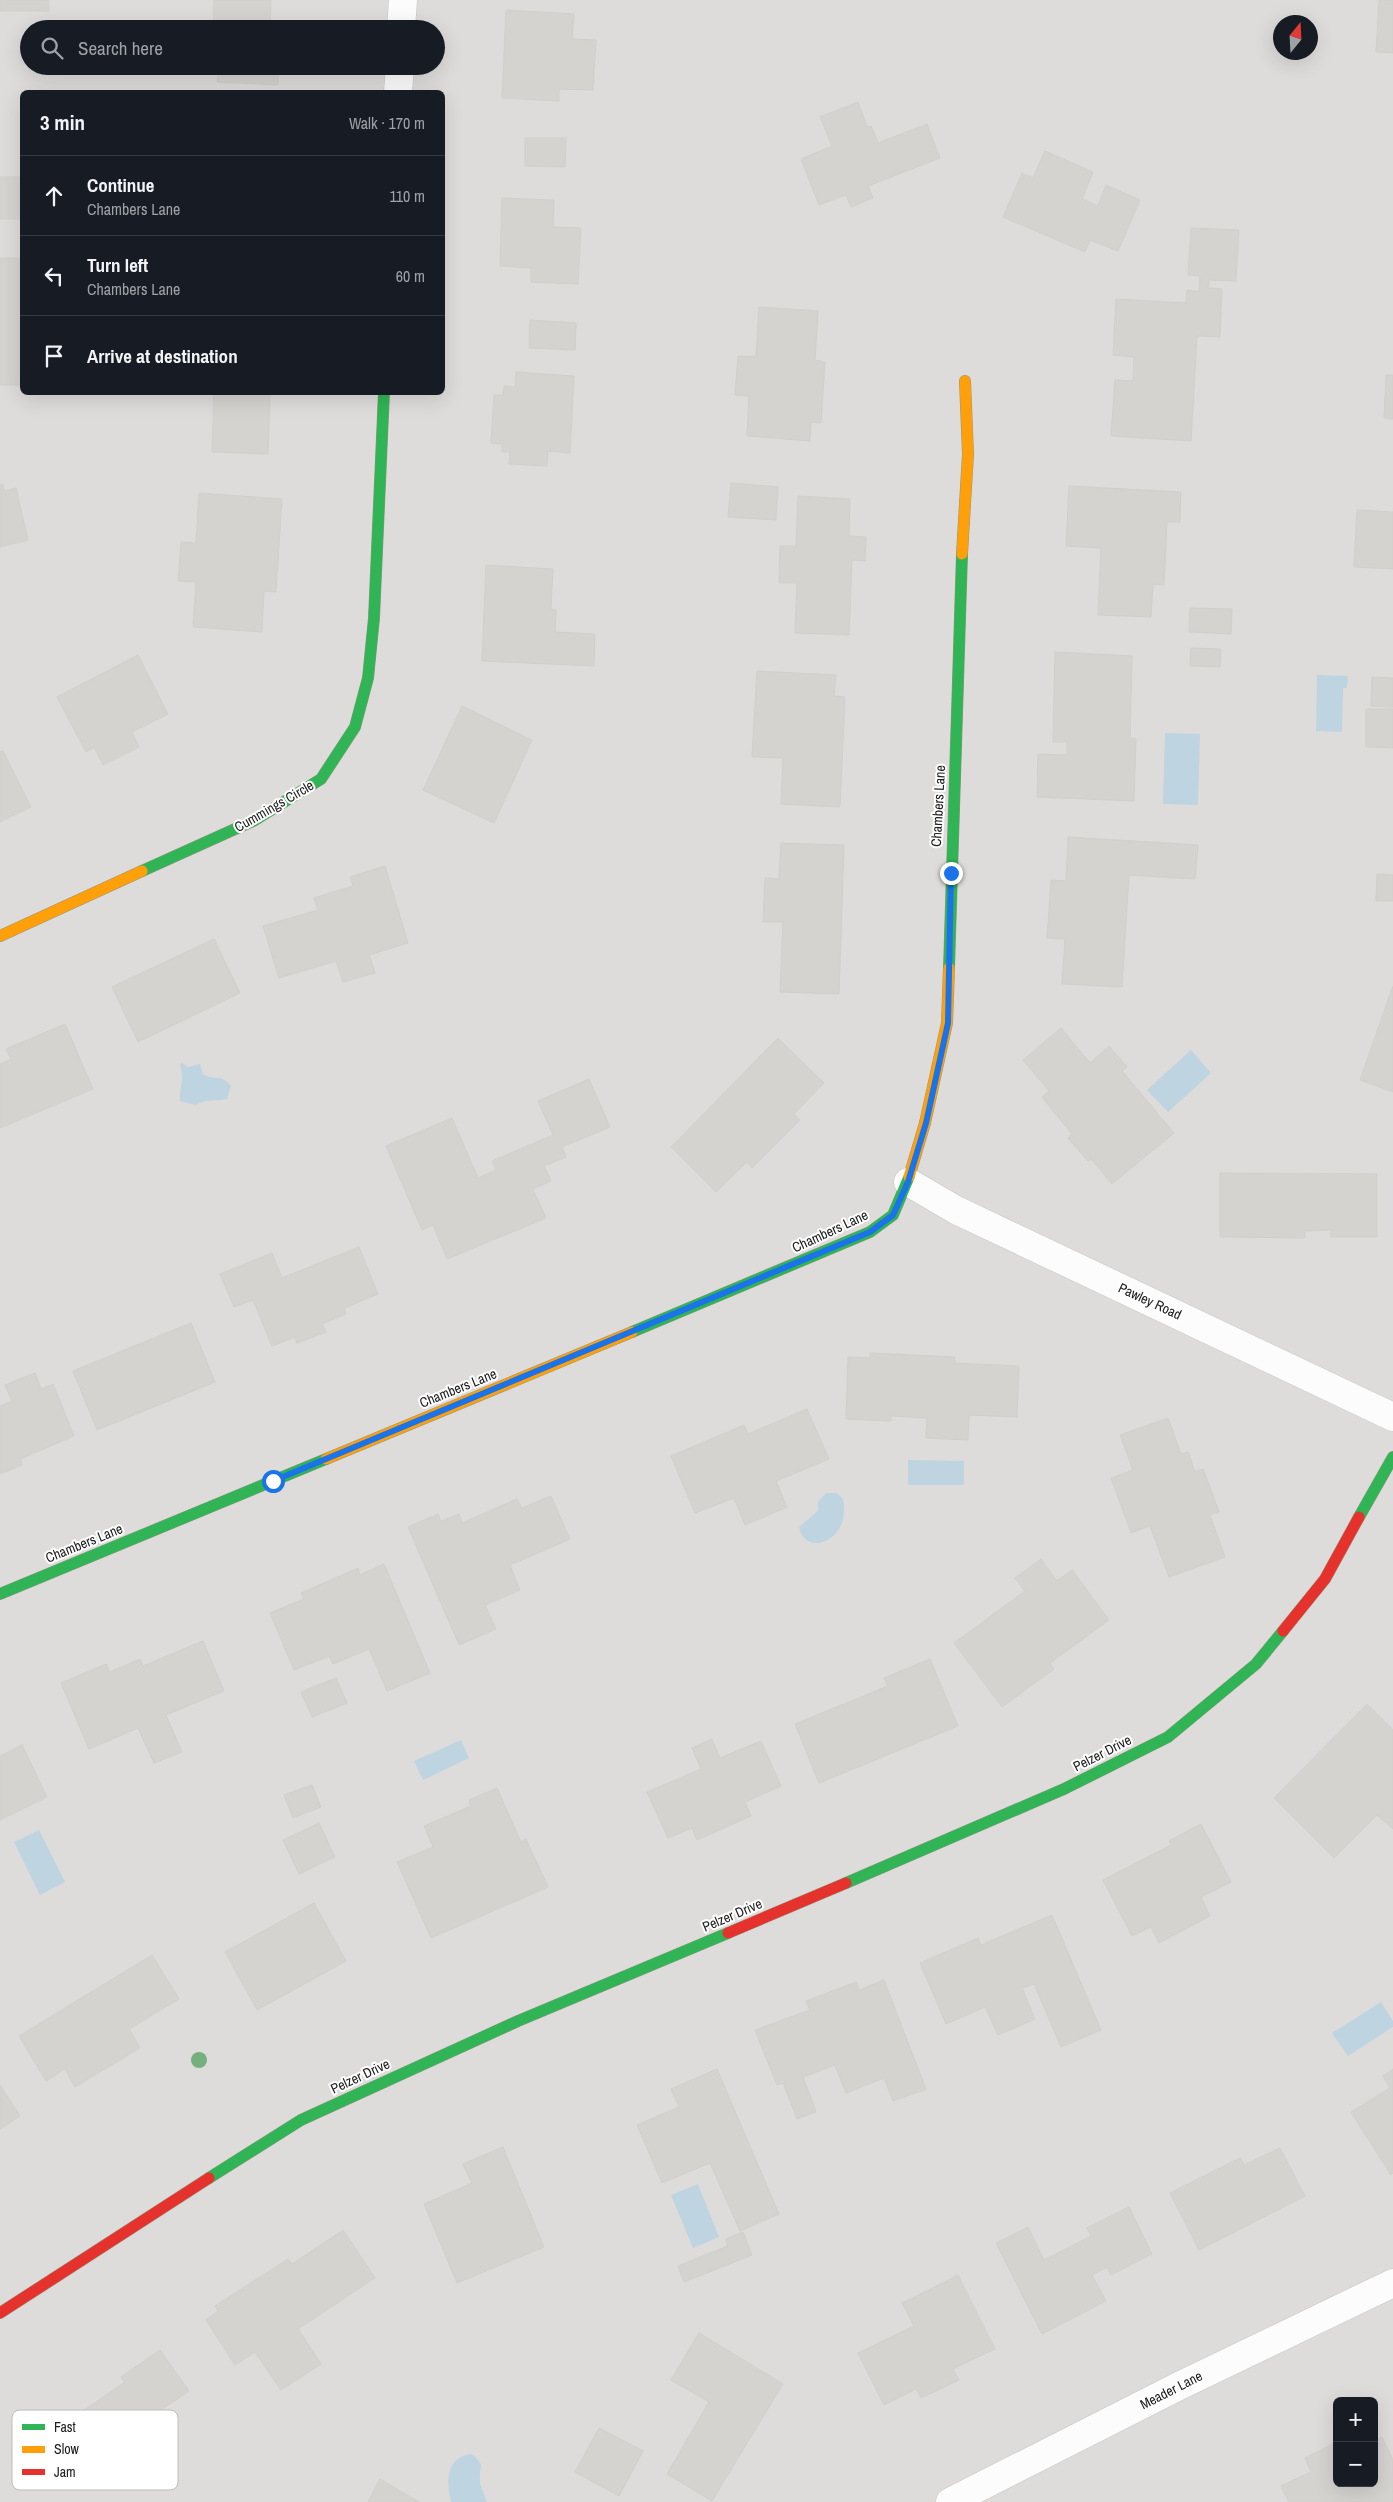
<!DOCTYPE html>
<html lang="en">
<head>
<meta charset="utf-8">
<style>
  :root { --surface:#171b24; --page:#20242c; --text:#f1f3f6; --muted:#9ea1a6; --line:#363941 }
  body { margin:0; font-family:"Archivo Narrow",sans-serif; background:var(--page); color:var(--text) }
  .controls { position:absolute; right:15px; bottom:15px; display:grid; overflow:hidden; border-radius:8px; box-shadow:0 5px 20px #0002 }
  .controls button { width:45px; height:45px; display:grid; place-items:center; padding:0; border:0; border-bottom:1px solid var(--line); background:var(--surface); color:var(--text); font:25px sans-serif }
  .compass { position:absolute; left:1273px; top:15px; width:45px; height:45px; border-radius:50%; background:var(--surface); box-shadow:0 5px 20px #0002; rotate:18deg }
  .stop { position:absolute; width:15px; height:15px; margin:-11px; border:4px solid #1a73e8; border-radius:50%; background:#fff }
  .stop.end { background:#1a73e8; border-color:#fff; box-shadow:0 1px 5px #0008 }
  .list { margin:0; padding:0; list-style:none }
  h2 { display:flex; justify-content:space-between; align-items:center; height:65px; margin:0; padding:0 20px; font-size:21px }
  h2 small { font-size:16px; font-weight:400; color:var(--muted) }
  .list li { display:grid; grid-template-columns:32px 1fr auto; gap:15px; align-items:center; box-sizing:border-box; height:80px; padding:0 20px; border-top:1px solid var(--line) }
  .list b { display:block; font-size:19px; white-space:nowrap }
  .list p { margin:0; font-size:16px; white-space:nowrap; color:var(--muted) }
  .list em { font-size:16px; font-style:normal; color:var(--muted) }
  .icon { flex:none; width:28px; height:28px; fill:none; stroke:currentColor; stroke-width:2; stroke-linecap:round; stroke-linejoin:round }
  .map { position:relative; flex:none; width:1393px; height:2502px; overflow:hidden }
  .search { position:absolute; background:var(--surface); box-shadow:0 5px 20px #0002; left:20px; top:20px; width:425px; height:55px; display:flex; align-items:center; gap:12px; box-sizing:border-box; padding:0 18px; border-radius:28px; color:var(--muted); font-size:19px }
  .panel { position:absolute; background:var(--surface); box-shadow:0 5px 20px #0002; left:20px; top:90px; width:425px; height:305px; border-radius:8px }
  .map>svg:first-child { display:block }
  .residential { fill:#dddcda; fill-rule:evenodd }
  .water { fill:#bed4e0 }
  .building { fill:#d5d3d0; stroke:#d1cfcb }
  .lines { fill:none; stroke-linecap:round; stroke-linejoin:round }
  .street-casing { stroke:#c7c6c5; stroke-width:29 }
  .fast-casing { stroke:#939882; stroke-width:12 }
  .slow-casing { stroke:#939882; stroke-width:12 }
  .jam-casing { stroke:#939882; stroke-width:12 }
  .street { stroke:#fcfcfc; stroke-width:28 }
  .fast { stroke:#30b455; stroke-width:11 }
  .slow { stroke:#ff9f0a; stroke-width:11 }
  .jam { stroke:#e5322d; stroke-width:11 }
  .tree { fill:#74af7e }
  .route { stroke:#1a73e8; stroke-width:6 }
  .labels { text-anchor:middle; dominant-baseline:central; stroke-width:4; stroke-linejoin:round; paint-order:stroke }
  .street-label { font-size:14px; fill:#202020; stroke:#fff }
  .key { fill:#fff; stroke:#bcbcbc; stroke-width:1 }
  .key-label { font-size:14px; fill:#202020 }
</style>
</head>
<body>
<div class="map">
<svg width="1393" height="2502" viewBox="0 0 1393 2502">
  <rect width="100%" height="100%" fill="#eeede9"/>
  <path class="residential" d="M0 0H1393V2502H0ZM1280 22H1310V52H1280ZM29 29H436V66H29ZM22 92H442V392H22ZM1337 2401H1374V2483H1337Z"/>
  <path class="water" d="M1317 675 1348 676 1347 688H1343L1342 732 1316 731Z
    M1165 733 1200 734 1198 805 1163 804Z
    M1191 1050 1211 1073 1168 1112 1147 1090Z
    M182 1063 188 1067 200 1064 203 1074C215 1082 219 1072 231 1086L227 1099C215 1102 207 1098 196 1105L180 1101C179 1086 185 1081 180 1065Z
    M908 1460 964 1461V1485H908Z
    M826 1493H837L843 1499C852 1540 806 1559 799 1527L818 1511V1502Z
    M461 1740 469 1758 423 1780 414 1761Z
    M39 1830 65 1882 40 1895 14 1842Z
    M1381 2002 1393 2021V2027L1348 2056 1332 2033Z
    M698 2184 719 2237 693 2248 671 2195Z
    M471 2454C488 2466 478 2467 480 2482 481 2489 485 2495 487 2502H451C446 2482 446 2457 471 2454Z"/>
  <path class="building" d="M0 0H49V11H0Z
    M214 0H271L270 24 291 25 290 29H213Z
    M1379 0H1393V53L1376 52Z
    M506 10 574 14 572 39 596 40 593 90 559 89V101L502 98Z
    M218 66H279L278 85 217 82Z
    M858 102 867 127 871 126 878 143 927 124 940 158 868 186 873 198 851 207 846 195 819 205 801 159 832 146 820 117Z
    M525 138H566L565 167 525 166Z
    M1045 151 1093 172 1082 199 1098 206 1106 185 1140 200 1118 251 1090 240 1085 252 1003 217 1022 173 1033 178Z
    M0 177H22V219H0Z
    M502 198 554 200 553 227 581 228 578 284 531 282V268L500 266Z
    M1191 228 1239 230 1236 281 1209 280 1208 288 1222 289 1220 337 1197 336 1191 441 1111 436 1115 380 1133 381 1134 357 1113 355 1116 299 1186 303 1187 290 1199 292 1200 276 1188 275Z
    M0 258H22V385H0Z
    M759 307 818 311 815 360 825 362 821 423 811 422 810 441 747 436 749 396 735 395 738 356 756 357Z
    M530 320 576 323 575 350 529 348Z
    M516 372 574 376 570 453 548 451 547 466 509 464 510 452H502V444L491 443 494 395H503L504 386 515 387Z
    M1386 375H1393V419L1384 418Z
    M214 392H270L268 454 212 452Z
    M731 483 778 487 776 520 728 517Z
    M3 484 4 491 16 488 28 540 0 547V485Z
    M1069 486 1181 492 1180 522H1167L1164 585 1153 584 1151 617 1098 615 1101 548 1066 546Z
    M199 493 282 499 276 592 264 591 262 632 193 627 196 582 178 581 181 542 196 543Z
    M798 496 850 499 849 536 866 537 865 561 852 560 849 635 795 633 797 583H779L780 546H796Z
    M1357 510 1393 512V569L1354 567Z
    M486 565 553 569 551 609 556 610 555 632 595 634 594 666 482 661Z
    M1190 608 1232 609 1231 634 1189 632Z
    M1191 648 1221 649 1220 667 1190 666Z
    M1055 652 1132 656 1130 738 1136 739 1134 801 1037 797 1038 754 1067 755V742H1053Z
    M138 655 168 714 132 732 139 747 103 765 94 747 86 752 57 697Z
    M757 671 836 675 834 696 845 697 840 807 781 804 783 758 752 757Z
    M1372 677 1393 678V707L1371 706Z
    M462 706 532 740 494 823 423 790Z
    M1366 709H1393V748L1366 747Z
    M3 751 31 807 0 822V752Z
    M1068 837 1198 845 1195 879 1129 875 1122 987 1062 984 1065 939 1047 938 1051 880 1066 881Z
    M781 843 844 845 839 994 780 992 783 922H763L765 878 779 879Z
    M385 866 408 943 369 955 375 973 343 982 336 961 279 978 263 926 318 910 314 898 353 886 350 877Z
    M1377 874 1393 875V901H1376Z
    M214 939 240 993 138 1042 112 987Z
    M1393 986V1092L1360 1080Z
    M65 1024 93 1089 0 1128V1064L11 1059 6 1049Z
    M1061 1028 1090 1063 1109 1046 1127 1067 1122 1071 1174 1133 1112 1184 1091 1159 1088 1161 1068 1138 1072 1134 1042 1097 1049 1091 1023 1060Z
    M778 1038 824 1083 794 1114 800 1120 752 1168 747 1162 716 1192 671 1147Z
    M589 1079 610 1127 562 1147 566 1157 544 1166 551 1181 533 1189 546 1218 447 1259 433 1225 422 1230 386 1146 452 1118 478 1178 496 1170 492 1161 553 1135 538 1101Z
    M1220 1173 1377 1174V1237H1331V1230L1305 1231V1238L1220 1237Z
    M359 1247 378 1294 344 1308 346 1314 322 1324 326 1332 297 1343 295 1337 272 1346 253 1300 234 1307 220 1274 272 1253 282 1278Z
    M191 1323 215 1382 97 1430 73 1371Z
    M870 1353 955 1357V1363L1019 1366 1017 1417 969 1415 968 1440 926 1438 927 1418 891 1416V1421L846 1419 848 1357 870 1358Z
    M35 1373 41 1389 53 1384 74 1436 20 1459 22 1465 0 1474V1406L12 1401 5 1385Z
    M807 1409 829 1459 776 1481 787 1507 745 1525 734 1498 695 1513 671 1456 744 1425 748 1434Z
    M1168 1418 1181 1454 1188 1452 1195 1472 1203 1469 1219 1512 1210 1515 1225 1557 1169 1577 1150 1526 1131 1533 1111 1478 1133 1470 1120 1435Z
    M551 1496 570 1539 510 1565 520 1590 485 1605 496 1629 459 1645 408 1527 438 1514 441 1521 459 1514 462 1523 517 1499 522 1508Z
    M1041 1559 1057 1581 1072 1570 1109 1620 1050 1663 1054 1669 1002 1707 954 1643 1025 1591 1015 1578Z
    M384 1564 430 1673 387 1691 369 1649 333 1664 329 1656 294 1670 270 1613 304 1599 301 1593 358 1568 360 1575Z
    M203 1641 224 1691 166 1715 182 1752 154 1763 138 1728 89 1749 61 1683 106 1664 110 1672 140 1659 143 1666Z
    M930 1659 958 1726 819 1783 795 1724 888 1686 884 1678Z
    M336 1678 347 1703 312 1717 301 1692Z
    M1367 1704 1393 1730V1829L1377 1815 1334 1858 1274 1798Z
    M712 1739 720 1758 761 1741 781 1786 745 1802 751 1816 697 1840 692 1828 668 1838 647 1792 701 1769 692 1748Z
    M22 1745 47 1797 0 1820V1756Z
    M312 1785 321 1807 293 1818 284 1795Z
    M497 1788 521 1842 526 1839 548 1887 431 1938 397 1862 433 1847 424 1826 471 1806 469 1800Z
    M319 1823 335 1857 299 1874 283 1840Z
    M1201 1824 1231 1882 1201 1897 1210 1916 1159 1943 1151 1927 1132 1936 1103 1880 1171 1845 1169 1841Z
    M314 1903 346 1961 257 2010 225 1952Z
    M1052 1915 1101 2030 1061 2047 1034 1984 1022 1988 1035 2019 998 2035 985 2007 946 2024 920 1963 978 1938 981 1945Z
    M152 1955 179 1999 129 2029 140 2048 75 2087 65 2069 46 2081 19 2036Z
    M884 1980 926 2089 893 2101 884 2078 846 2093 835 2065 803 2077 816 2112 797 2119 783 2083 777 2085 755 2030 810 2010 806 2001 856 1982 859 1990Z
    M717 2069 779 2214 740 2231 710 2163 662 2183 637 2125 679 2107 671 2089Z
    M1393 2069V2173L1391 2175 1351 2112 1390 2088 1383 2076Z
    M0 2085 20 2116 0 2129Z
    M503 2147 544 2247 457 2283 424 2204 472 2183 463 2164Z
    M1280 2148 1305 2196 1199 2250 1170 2193 1240 2158 1244 2165Z
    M1129 2207 1152 2254 1111 2275 1107 2267 1092 2275 1106 2301 1042 2334 996 2243 1028 2227 1044 2260 1091 2236 1087 2228Z
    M343 2230 375 2278 298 2329 321 2364 281 2390 255 2352 235 2365 206 2320 218 2311 215 2306 288 2259 292 2264Z
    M743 2232 752 2255 684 2282 678 2266 728 2246 726 2239Z
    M958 2275 995 2349 953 2369 959 2380 921 2398 916 2389 884 2405 858 2353 914 2326 902 2303Z
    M699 2333 783 2384 712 2501 667 2474 709 2402 671 2380Z
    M160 2350 189 2391 155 2414 161 2424 122 2450 125 2454 80 2486 45 2437 125 2382 121 2377Z
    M599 2428 643 2451 619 2496 575 2472Z
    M1382 2437 1393 2460V2502H1289L1281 2486 1311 2472 1305 2458 1337 2442V2483H1374V2441Z
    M380 2479 419 2502H368Z"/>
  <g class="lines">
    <defs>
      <path id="street" d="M401 29 403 0
        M398 92 400 66
        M908 1182 956 1210 1393 1417
        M950 2502 1181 2385 1393 2283"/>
      <path id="fast" d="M142 871 255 820 321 779 355 727 368 678 374 618 384 392
        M949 968 962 554
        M632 1332 870 1232 893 1215 909 1177
        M1359 1517 1393 1457
        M0 1594 326 1459
        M846 1883 1064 1789 1168 1737 1256 1664 1283 1631
        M209 2178 301 2120 518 2021 728 1933"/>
      <path id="slow" d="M962 554 968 454 965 381
        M0 936 142 871
        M909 1177 925 1123 947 1023 949 968
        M326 1459 632 1332"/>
      <path id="jam" d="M1283 1631 1325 1579 1359 1517
        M728 1933 846 1883
        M0 2313 209 2178"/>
    </defs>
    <use href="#street" class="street-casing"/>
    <use href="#fast" class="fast-casing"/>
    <use href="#slow" class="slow-casing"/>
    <use href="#jam" class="jam-casing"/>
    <use href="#street" class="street"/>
    <use href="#fast" class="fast"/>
    <use href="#slow" class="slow"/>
    <use href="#jam" class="jam"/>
  </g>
  <circle class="tree" cx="199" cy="2060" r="8"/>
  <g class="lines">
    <path class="route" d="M273 1481 870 1232 893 1215 908 1182 926 1123 948 1023 951 873"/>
  </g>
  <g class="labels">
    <g class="street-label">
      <text transform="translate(274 806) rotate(-30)">Cummings Circle</text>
      <text transform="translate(938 806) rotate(-87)">Chambers Lane</text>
      <text transform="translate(830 1231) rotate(-25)">Chambers Lane</text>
      <text transform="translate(1150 1301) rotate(25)">Pawley Road</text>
      <text transform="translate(458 1388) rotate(-22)">Chambers Lane</text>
      <text transform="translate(84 1543) rotate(-22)">Chambers Lane</text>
      <text transform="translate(1102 1753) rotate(-27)">Pelzer Drive</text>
      <text transform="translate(732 1915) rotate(-23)">Pelzer Drive</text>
      <text transform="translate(360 2076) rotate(-25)">Pelzer Drive</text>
      <text transform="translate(1171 2390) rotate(-27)">Meader Lane</text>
    </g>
  </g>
  <rect x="12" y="2410" width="166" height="80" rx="8" class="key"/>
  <rect x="22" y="2424" width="23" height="6" fill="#30b455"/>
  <rect x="22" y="2446" width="23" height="7" fill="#ff9f0a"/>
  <rect x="22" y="2469" width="23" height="6" fill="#e5322d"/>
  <g class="key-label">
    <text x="54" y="2432">Fast</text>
    <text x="54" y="2454">Slow</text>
    <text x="54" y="2477">Jam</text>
  </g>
</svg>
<div class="controls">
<button>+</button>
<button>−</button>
</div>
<svg class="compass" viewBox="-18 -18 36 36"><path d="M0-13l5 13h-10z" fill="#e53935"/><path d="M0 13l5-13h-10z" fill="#9ea1a6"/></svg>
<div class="stop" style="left:273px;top:1481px"></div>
<div class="stop end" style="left:951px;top:873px"></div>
<div class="search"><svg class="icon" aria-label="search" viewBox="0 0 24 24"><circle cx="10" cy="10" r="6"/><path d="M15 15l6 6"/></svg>Search here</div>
<section class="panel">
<h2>3 min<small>Walk · 170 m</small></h2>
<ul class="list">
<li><svg class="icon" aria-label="ahead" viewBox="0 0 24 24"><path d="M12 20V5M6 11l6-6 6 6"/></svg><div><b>Continue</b><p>Chambers Lane</p></div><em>110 m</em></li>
<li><svg class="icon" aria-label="left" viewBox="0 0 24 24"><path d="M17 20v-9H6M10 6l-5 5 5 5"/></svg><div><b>Turn left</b><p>Chambers Lane</p></div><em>60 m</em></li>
<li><svg class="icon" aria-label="arrive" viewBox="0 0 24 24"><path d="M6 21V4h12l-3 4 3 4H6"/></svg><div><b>Arrive at destination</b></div></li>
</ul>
</section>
</div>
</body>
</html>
